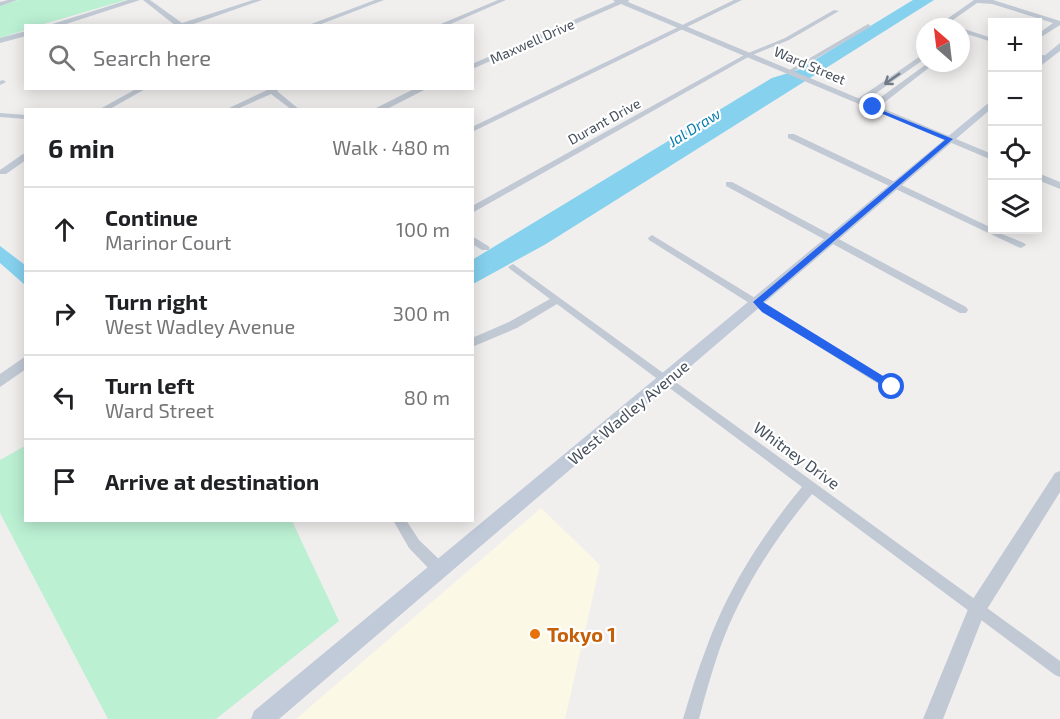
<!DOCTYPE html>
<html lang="en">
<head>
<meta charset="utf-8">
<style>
  :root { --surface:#fff; --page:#f2f2f2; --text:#202124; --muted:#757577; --line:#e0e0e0 }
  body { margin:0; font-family:"Exo 2",sans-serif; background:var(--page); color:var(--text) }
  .controls { position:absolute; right:18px; top:18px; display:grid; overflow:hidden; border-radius:0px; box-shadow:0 3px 15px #0003 }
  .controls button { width:54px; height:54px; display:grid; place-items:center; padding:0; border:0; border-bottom:2px solid var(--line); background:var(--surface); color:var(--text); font:30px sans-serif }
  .compass { position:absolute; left:916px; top:18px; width:54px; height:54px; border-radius:50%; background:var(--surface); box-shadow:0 3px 15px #0003; rotate:332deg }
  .stop { position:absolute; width:18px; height:18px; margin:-14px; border:4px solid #2563eb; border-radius:50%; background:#fff }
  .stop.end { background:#2563eb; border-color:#fff; box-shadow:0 2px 6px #0008 }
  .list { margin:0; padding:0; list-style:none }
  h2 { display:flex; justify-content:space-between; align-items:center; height:78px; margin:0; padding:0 24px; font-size:26px }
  h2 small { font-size:20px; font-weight:400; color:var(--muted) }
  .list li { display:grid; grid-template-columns:39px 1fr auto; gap:18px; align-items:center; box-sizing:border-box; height:84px; padding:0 24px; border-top:2px solid var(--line) }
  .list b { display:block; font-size:22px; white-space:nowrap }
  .list p { margin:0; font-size:20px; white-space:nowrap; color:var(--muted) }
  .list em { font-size:20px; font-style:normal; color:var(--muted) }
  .icon { flex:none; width:33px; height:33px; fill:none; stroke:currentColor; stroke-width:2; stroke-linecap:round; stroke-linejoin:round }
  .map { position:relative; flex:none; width:1060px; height:719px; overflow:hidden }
  .search { position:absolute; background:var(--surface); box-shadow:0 3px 15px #0003; left:24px; top:24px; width:450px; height:66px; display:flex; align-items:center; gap:15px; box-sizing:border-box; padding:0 21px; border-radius:0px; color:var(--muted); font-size:22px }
  .panel { position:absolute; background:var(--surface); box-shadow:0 3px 15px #0003; left:24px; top:108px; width:450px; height:414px; border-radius:0px }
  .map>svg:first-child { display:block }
  .commercial { fill:#fcf8e6 }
  .green { fill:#bbf0d3 }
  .water { fill:#86d1ee }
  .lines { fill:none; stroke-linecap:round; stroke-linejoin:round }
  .minor { fill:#c1c9d4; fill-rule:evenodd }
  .tertiary { fill:#c1c9d4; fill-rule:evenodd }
  .secondary { fill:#c0cad8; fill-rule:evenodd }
  .oneway { stroke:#717a86 }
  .route { fill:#2563eb }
  .food-dot { fill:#e8710a; stroke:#fff; stroke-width:2 }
  .labels { text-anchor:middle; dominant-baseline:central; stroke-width:4.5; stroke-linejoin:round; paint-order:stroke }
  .far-street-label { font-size:14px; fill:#46505c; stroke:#fff }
  .far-water-label { font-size:15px; font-style:italic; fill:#087ead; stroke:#fff }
  .street-label { font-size:16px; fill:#46505c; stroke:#fff }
  .near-food-label { font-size:20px; font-weight:bold; fill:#c56008; stroke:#fff; text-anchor:start }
</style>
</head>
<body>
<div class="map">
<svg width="1060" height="719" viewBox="0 0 1060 719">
  <rect width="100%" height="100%" fill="#f1eeee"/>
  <path class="commercial" d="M541 508 600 565 565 719H296Z"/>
  <path class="green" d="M19 0H126L40 25 26 26 25 30 0 38V5Z
    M25 446 26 520 292 521 339 621 216 719H108L0 513V460Z"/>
  <path class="water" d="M913 0H934L546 244 473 284 472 260 772 78 798 70Z
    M0 246 25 265V285L0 263Z"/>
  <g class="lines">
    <path class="minor" d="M8 0H17L0 6V2Z
      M143 0H150L182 23 253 0H262L188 26H176Z
      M375 0H384L316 26H306Z
      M498 0H506L446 26H436Z
      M734 0H742L472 132V127Z
      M974 0H993L1060 21V25L1038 39V34L1053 23 992 4 977 3 950 22 955 27H948L944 23V21Z
      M834 10 839 11 789 40 750 56 472 213V206L746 54 785 38Z
      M868 24 871 26 870 27 791 73 786 72Z
      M961 28 992 38V42L961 32Z
      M1038 53 1048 57 1049 58 1046 60 1038 57Z
      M925 56V60H923L862 103 855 101 919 57Z
      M928 63H935L876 109H870V105Z
      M3 80 6 82 0 85V81Z
      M138 88H147L108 110H98Z
      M265 88H281L277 91 300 110H292L271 94 235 110H225L267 90Z
      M0 113 26 115V119L0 117Z
      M788 134H794L992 228V230L1024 243 1026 245 1021 248 1018 247 788 138Z
      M23 154H26V160L6 174H0V170Z
      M726 182H732L966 307 968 310 966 313H960L726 186Z
      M652 235 896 384 897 387 896 390H888L649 240 648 238Z
      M472 236 488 246 490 248 488 250H482L472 244Z
      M513 264 1060 661V677L1055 675 812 494C774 540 740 592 720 648 712 671 705 695 699 719H683C690 695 697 672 706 649 727 590 762 535 802 487L557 304 517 328 472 347V338L509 322 550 299 510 269 508 267Z
      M393 520H406L419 540 445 565 447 570 445 575 440 576 435 575 409 548Z"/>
    <path class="tertiary" d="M128 0H140L60 26H46Z
      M613 0H629L628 2 992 154V160L621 4 472 69V64L615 2Z
      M26 31V36L0 43V38Z
      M416 88H428L385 110H372Z
      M1038 173 1060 182V189L1038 180Z
      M26 356V369L0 387V374Z
      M1060 471V492L984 614 943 719H923L971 602 1055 473Z"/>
    <path class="secondary" d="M1060 43V51L1038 68V61Z
      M992 100V108L279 719H251L254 711Z"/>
  </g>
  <defs><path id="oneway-shaft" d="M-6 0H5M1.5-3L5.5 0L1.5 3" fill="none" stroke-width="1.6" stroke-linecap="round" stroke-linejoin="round" transform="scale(1.5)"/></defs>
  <use class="oneway" href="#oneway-shaft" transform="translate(892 79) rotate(145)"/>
  <path class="route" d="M871 106 953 139 763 302 896 384 897 387 892 391 762 312 753 302 945 140 871 109Z"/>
  <circle class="food-dot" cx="535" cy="634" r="6"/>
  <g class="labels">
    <g class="far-street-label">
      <text transform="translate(532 41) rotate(-24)">Maxwell Drive</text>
      <text transform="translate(810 65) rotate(23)">Ward Street</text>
      <text transform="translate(604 121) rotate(-29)">Durant Drive</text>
    </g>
    <g class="far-water-label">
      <text transform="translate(694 127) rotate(-32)">Jal Draw</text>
    </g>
    <g class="street-label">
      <text transform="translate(628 412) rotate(-40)">West Wadley Avenue</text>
      <text transform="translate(797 455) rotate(36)">Whitney Drive</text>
    </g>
    <g class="near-food-label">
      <text x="547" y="634">Tokyo 1</text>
    </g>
  </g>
</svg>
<div class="controls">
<button>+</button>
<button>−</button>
<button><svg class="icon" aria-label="locate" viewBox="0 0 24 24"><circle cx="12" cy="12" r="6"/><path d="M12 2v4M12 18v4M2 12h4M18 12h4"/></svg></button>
<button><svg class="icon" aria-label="layers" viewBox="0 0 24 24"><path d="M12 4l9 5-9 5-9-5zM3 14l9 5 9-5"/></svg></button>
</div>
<svg class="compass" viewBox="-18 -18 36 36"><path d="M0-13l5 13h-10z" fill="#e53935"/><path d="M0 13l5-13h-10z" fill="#757577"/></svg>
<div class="stop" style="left:892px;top:387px"></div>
<div class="stop end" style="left:873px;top:107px"></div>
<div class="search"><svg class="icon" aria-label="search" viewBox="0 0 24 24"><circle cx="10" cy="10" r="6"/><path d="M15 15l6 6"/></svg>Search here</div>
<section class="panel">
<h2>6 min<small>Walk · 480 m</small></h2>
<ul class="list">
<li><svg class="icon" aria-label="ahead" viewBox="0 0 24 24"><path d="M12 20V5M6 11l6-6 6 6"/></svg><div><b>Continue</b><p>Marinor Court</p></div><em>100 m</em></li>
<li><svg class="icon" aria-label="right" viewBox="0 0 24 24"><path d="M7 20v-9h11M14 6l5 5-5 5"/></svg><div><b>Turn right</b><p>West Wadley Avenue</p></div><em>300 m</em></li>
<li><svg class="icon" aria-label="left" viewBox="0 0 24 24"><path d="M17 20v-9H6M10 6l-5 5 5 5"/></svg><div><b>Turn left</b><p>Ward Street</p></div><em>80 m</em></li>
<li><svg class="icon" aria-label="arrive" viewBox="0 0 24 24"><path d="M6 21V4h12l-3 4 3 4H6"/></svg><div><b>Arrive at destination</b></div></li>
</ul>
</section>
</div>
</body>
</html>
